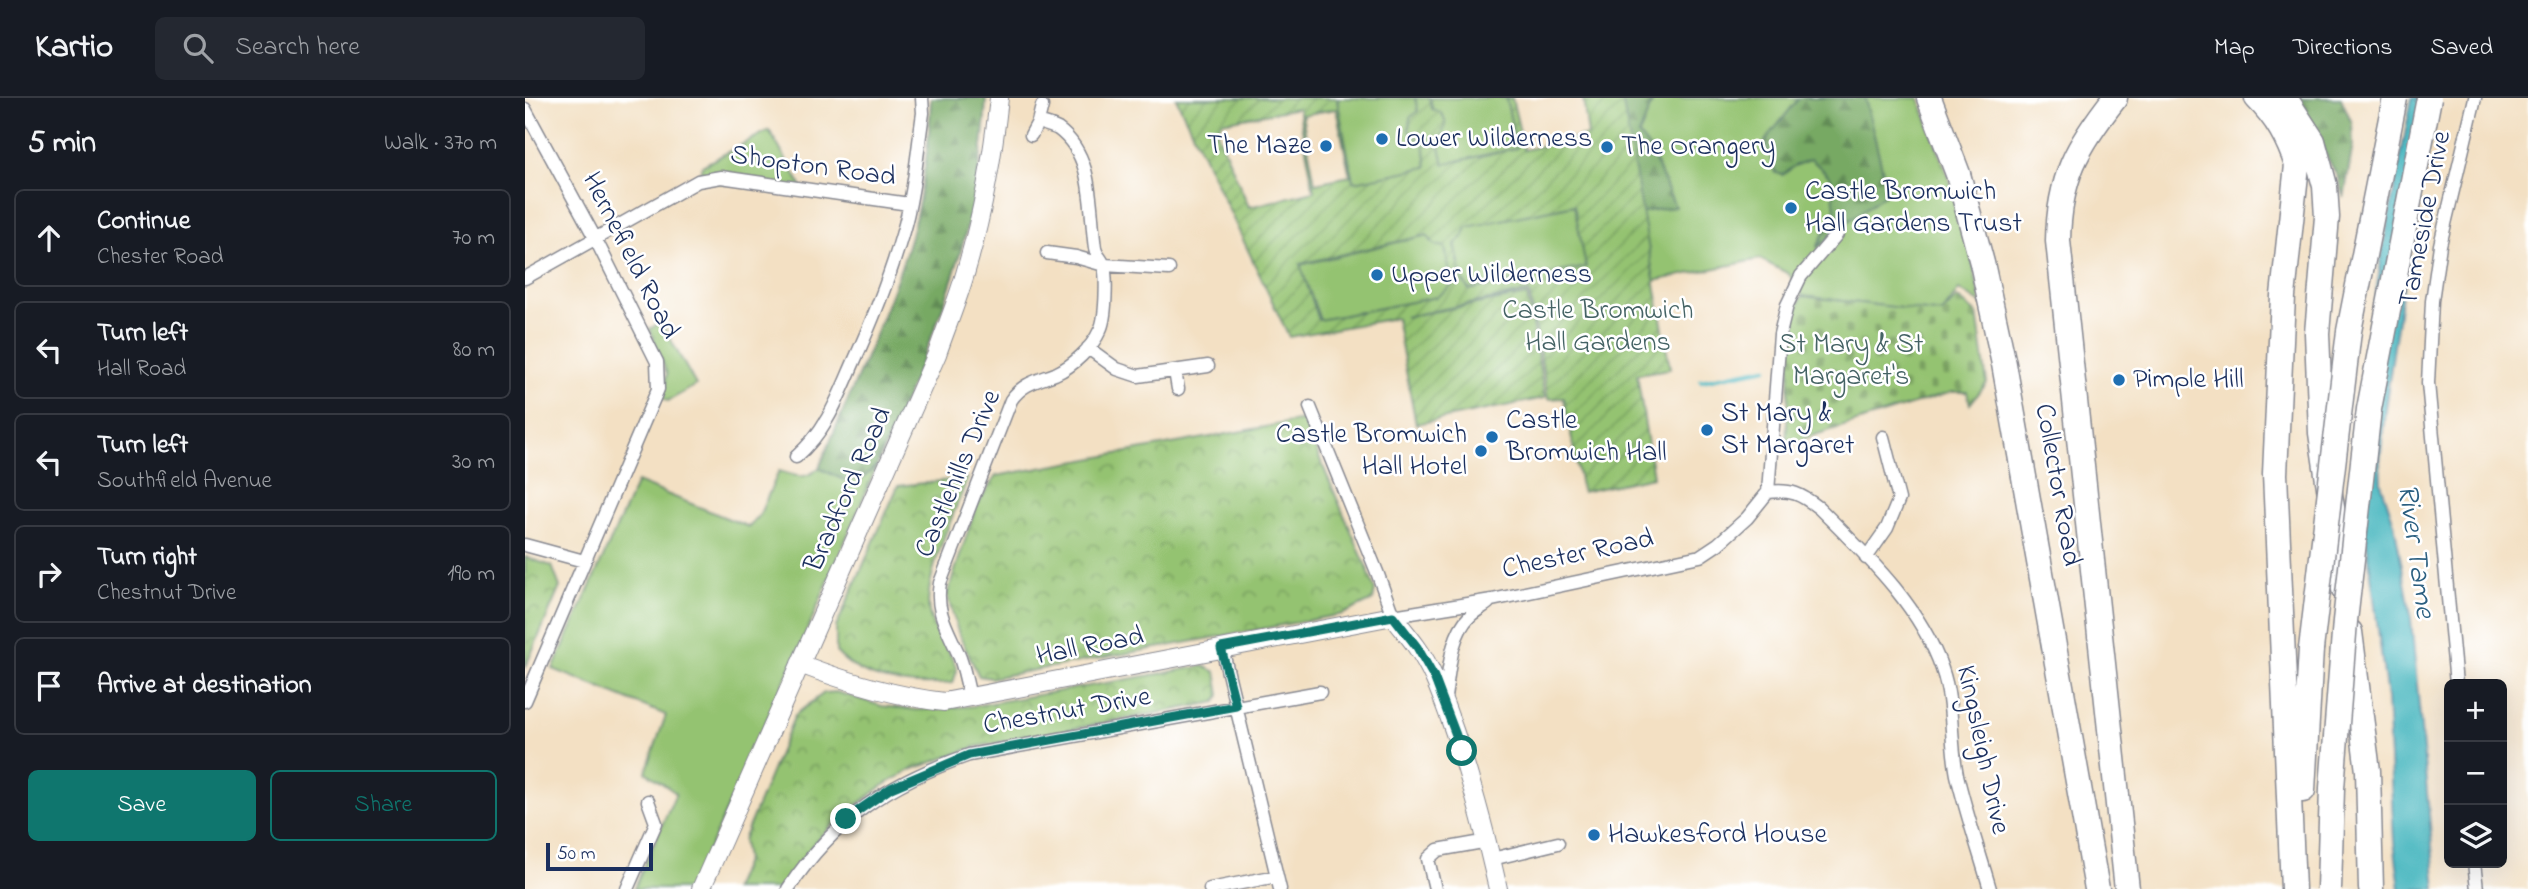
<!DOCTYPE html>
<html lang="en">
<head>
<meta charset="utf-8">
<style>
  :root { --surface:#171b24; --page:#242831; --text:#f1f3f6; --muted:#9ea1a6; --line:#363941; --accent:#0f766e }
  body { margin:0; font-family:"Indie Flower",sans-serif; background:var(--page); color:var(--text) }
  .controls { position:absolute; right:21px; bottom:21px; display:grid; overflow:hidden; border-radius:10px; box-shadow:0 7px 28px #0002 }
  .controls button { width:63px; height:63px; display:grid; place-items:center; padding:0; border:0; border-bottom:2px solid var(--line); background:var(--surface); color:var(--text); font:35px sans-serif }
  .scale { position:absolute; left:21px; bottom:18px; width:107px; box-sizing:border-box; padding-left:7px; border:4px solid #1b2f5e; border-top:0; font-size:19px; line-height:24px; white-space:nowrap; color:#1b2f5e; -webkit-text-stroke:5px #fff; paint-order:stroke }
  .stop { position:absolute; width:21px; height:21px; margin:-16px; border:5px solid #0f766e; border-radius:50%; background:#fff }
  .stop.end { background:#0f766e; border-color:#fff; box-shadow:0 2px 7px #0008 }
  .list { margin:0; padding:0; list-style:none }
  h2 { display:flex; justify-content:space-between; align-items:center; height:91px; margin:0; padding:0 28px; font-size:30px }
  h2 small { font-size:23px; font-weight:400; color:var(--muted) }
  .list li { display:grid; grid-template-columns:46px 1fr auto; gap:21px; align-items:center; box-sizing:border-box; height:98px; margin:0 14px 14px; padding:0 14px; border:2px solid var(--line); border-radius:10px }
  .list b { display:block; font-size:26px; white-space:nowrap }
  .list p { margin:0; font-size:23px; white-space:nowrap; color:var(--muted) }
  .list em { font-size:23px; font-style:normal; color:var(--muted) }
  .actions { display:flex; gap:14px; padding:21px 28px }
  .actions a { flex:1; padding:16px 0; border:2px solid var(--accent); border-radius:10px; text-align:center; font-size:24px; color:var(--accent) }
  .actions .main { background:var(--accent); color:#fff }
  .icon { flex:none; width:38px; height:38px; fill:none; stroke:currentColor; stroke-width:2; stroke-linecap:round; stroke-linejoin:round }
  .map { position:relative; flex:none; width:2003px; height:791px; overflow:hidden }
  header { display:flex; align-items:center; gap:42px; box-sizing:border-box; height:98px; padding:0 35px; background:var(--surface); border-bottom:2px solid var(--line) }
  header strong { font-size:33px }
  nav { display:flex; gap:38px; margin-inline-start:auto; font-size:24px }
  .search { width:490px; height:63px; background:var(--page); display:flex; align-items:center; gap:18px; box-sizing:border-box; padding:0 24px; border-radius:10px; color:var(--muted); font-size:26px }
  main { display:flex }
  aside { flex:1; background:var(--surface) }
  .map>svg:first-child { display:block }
  .grass { fill:#94c371; stroke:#587968; stroke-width:2 }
  .forest { fill:url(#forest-firs); stroke:#496c60; stroke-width:2 }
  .cemetery { fill:url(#cemetery-stones); stroke:#587968; stroke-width:2 }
  .park { fill:url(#park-crowns); stroke:#587968; stroke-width:2 }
  .garden { fill:url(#garden-furrows); stroke:#587968; stroke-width:2; fill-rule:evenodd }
  .water { fill:#48b7c0; stroke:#32738f; stroke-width:2 }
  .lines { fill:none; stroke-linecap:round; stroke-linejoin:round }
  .stream { stroke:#48b7c0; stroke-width:4.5 }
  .street-casing { stroke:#878890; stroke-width:15 }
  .secondary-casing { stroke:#878890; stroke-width:20 }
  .highway-casing { stroke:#878890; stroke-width:27 }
  .street { stroke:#fff; stroke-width:12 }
  .secondary { stroke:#fff; stroke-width:18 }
  .highway { stroke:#fff; stroke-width:24 }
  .highway-bridge-casing { stroke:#878890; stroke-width:27; stroke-linecap:butt }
  .highway-bridge { stroke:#fff; stroke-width:24 }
  .route { stroke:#0f766e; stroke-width:9 }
  .poi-dot { fill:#1f6fb2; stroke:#fff; stroke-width:2.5 }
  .labels { text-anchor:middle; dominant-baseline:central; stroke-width:5; stroke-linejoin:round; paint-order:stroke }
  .poi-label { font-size:28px; fill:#1b2f5e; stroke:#fff; text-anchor:start }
  .street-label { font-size:28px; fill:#1b2f5e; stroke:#fff }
  .park-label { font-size:28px; fill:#456365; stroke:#fff }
  .water-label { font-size:30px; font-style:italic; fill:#2b5f80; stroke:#fff }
</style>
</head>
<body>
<header>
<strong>Kartio</strong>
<div class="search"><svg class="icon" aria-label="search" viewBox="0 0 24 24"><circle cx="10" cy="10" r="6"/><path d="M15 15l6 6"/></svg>Search here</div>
<nav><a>Map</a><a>Directions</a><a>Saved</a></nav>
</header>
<main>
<aside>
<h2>5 min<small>Walk · 370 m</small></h2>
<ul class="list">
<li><svg class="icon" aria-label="ahead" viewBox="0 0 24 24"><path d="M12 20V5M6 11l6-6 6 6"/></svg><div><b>Continue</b><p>Chester Road</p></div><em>70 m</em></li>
<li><svg class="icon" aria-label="left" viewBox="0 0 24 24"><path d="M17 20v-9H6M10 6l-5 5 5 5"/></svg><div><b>Turn left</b><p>Hall Road</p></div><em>80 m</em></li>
<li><svg class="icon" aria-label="left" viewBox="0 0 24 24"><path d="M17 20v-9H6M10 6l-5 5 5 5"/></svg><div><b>Turn left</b><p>Southfield Avenue</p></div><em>30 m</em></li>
<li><svg class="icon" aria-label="right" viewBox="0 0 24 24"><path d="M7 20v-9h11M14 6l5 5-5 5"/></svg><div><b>Turn right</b><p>Chestnut Drive</p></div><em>190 m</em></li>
<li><svg class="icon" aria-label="arrive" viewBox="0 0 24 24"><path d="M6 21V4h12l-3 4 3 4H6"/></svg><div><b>Arrive at destination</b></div></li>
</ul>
<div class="actions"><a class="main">Save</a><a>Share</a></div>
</aside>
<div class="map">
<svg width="2003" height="791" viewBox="0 0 2003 791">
  <defs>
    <pattern id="forest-firs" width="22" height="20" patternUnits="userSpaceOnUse" patternTransform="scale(1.75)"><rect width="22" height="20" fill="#77a963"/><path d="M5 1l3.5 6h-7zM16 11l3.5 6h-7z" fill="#618a55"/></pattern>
    <pattern id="cemetery-stones" width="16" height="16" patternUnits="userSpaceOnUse" patternTransform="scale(1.75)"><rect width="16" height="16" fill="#94c371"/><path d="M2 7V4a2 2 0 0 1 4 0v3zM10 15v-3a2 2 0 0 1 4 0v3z" fill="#789f60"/></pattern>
    <pattern id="park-crowns" width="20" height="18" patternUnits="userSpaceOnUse" patternTransform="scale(1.75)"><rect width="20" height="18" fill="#94c371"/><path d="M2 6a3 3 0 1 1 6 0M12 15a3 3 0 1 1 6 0" fill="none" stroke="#789f60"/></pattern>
    <pattern id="garden-furrows" width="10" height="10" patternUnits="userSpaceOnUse" patternTransform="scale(1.75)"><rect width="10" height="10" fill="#94c371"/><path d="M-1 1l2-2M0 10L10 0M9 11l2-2" fill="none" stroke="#789f60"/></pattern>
  </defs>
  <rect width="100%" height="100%" fill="#fff"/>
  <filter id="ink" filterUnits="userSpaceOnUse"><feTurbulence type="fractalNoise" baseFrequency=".0143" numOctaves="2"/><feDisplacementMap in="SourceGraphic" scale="14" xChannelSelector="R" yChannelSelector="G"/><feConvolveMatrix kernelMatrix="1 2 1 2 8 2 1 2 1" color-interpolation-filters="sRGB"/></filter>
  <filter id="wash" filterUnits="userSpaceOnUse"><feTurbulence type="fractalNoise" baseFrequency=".00686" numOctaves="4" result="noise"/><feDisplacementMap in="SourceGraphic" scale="28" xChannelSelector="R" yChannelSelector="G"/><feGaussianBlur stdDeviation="1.57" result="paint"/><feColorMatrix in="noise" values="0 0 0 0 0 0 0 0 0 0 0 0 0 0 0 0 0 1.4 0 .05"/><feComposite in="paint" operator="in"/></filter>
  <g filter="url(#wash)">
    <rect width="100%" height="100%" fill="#f3e0c3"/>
    <path class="grass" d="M812 0H890L893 13 885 21 884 32 890 39 899 43 902 69 830 84 828 83Z
      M905 0H981L992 50 918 66Z
      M1097 0H1394L1439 122 1456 206 1434 192 1417 215 1277 198 1264 176 1235 161 1129 183Z
      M244 32 278 91 173 83 177 68Z
      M1050 107 1062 169 944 192 937 181 930 145 940 135 941 129Z
      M903 137 906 143 920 148 927 187 912 199 795 222 775 167Z
      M136 224 171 287 143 303 137 299 142 276 125 231Z
      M352 367 288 519 166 791H109L151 695 121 674 141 617 28 571 112 384 224 429 234 418 254 373C273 378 278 383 294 370L319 382H336Z"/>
    <path class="forest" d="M406 0H461C458 72 441 146 416 214 397 266 373 316 352 367L336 382H319L294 370C323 299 356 230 380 157 396 108 404 52 406 0Z
      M1083 0H1129L1114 37 1126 53 1150 109 1105 116Z
      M1274 0H1340L1363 94 1317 128 1292 150 1310 111 1306 80 1286 61 1269 68 1258 77 1251 75 1240 43Z
      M1771 0H1816L1827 25 1828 46 1819 100 1812 78Z"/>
    <path class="cemetery" d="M1277 198 1417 215 1432 200 1452 216 1462 285 1445 306 1442 294H1427L1261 346 1267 230 1270 215Z"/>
    <path class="park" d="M778 322 842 470 850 492 848 502 818 516 466 580 454 578 434 537 422 497 451 409 471 378Z
      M443 380C430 414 398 479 404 514 408 536 426 552 432 572L428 585C388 589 339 585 311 554V529L373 388Z
      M0 459 27 468 35 489 0 570Z
      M678 568 691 574 695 597 691 604 450 649 388 671 356 689 315 720 290 744 256 791H208L221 762 218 742 270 617 299 595 311 594 357 608 392 612 449 608Z"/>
    <path class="garden" d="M651 0H814L812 3 828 83 830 84 902 69 899 43 890 39 884 32 885 20 893 13 890 0H905L907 11C924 15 923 30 913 41L919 66 992 50 981 0H987L999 52 1063 37 1058 0H1097L1145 271 1112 276 1128 379 1057 394 1039 300 1023 301 1004 194 879 219 1002 197 1020 300 891 326 871 220 764 239ZM773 10 789 93 724 109 692 34 697 24ZM811 11 825 78 790 85 777 17ZM1049 107 1061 169 944 192 937 181 930 146 938 139 942 129ZM902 137 910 147 920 149 927 187 912 199 794 222 775 166Z"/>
    <path class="water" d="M1887 0H1912L1875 207 1860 310 1855 364 1856 385 1869 425 1885 511 1911 791H1875L1869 743 1862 600 1832 369 1838 276 1859 144Z"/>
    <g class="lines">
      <path class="stream" d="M1176 283 1241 270"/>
    </g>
  </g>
  <g filter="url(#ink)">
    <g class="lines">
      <defs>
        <path id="street" d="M0 11 70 140 132 264 133 291 0 603
          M506 37 513 24 517 8
          M522 155 551 159 579 167 644 171
          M0 180 173 83 196 79 384 106
          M563 250 592 271 613 278 683 268
          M650 273 653 291
          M785 309 852 474 868 518 967 502 1175 458 1193 446 1222 420 1243 394 1255 236 1262 207 1276 178 1312 136
          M271 359C300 334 312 303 327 268 346 226 364 182 377 137 389 98 392 55 398 15L397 0
          M1243 394C1266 391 1276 396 1294 410 1340 456 1395 507 1417 571 1429 605 1425 642 1432 677 1441 715 1454 753 1465 791
          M0 447 59 463
          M1341 460 1362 430 1374 401 1358 339
          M697 550 755 791
          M1931 586 1903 285 1907 203 1915 147 1950 0
          M445 598C441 584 439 568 433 555 422 530 410 513 415 485L486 302C498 285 512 283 530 276 548 268 567 250 575 232 581 221 582 181 579 168 578 162 571 157 570 150 564 110 570 58 533 31 527 28 519 26 513 24
          M919 605C924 578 924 538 945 518 950 513 958 509 963 505
          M967 761 1033 745
          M1949 765 1952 791
          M102 791 131 725 123 703
          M263 791C310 720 364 685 444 657L795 594
          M685 791 752 778
          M910 791 903 761 913 752 963 743"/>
        <path id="secondary" d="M275 566C322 584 368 598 419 604L868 518C875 528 884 538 891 548 907 570 916 596 925 621 945 676 960 733 973 791
          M176 791 412 256C422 227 434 199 442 169 458 114 468 57 474 0"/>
        <path id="highway" d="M1404 0 1433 76 1457 165 1479 266 1572 791
          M1590 0C1552 48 1534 80 1533 143L1602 791
          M1732 0C1752 20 1763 40 1772 67L1758 198 1750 376 1768 791
          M1760 0 1788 43 1800 88 1802 119 1792 235 1796 335 1819 491
          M1825 534 1843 673 1846 791
          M1778 692 1786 551"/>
      </defs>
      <use href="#street" class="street-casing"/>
      <use href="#secondary" class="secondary-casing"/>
      <use href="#highway" class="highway-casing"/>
      <use href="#street" class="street"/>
      <use href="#secondary" class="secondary"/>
      <use href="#highway" class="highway"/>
      <defs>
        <path id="highway-bridge" d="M1786 551 1824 233 1870 0
          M1804 791 1807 690 1820 523 1844 311 1904 0"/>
      </defs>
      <use href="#highway-bridge" class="highway-bridge-casing"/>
      <use href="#highway-bridge" class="highway-bridge"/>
    </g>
  </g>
  <g class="lines" filter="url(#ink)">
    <path class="route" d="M321 721 366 690 444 657 711 608 696 550 868 518 892 549 909 579 937 653"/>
  </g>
  <g class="poi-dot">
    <circle cx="857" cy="41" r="7"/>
    <circle cx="801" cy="48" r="7"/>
    <circle cx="1082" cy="49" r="7"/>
    <circle cx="1266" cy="110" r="7"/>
    <circle cx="852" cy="177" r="7"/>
    <circle cx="1594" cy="282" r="7"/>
    <circle cx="1182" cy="332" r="7"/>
    <circle cx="967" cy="339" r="7"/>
    <circle cx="956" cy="353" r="7"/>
    <circle cx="1069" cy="737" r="7"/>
  </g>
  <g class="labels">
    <g class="poi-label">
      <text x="871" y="41">Lower Wilderness</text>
      <text x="787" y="48" text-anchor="end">The Maze</text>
      <text x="1096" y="49">The Orangery</text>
      <text x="1280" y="94">Castle Bromwich<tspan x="1280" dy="32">Hall Gardens Trust</tspan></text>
      <text x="866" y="177">Upper Wilderness</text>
      <text x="1608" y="282">Pimple Hill</text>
      <text x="1196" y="316">St Mary &amp;<tspan x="1196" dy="32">St Margaret</tspan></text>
      <text x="981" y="323">Castle<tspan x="981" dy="32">Bromwich Hall</tspan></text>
      <text x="942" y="337" text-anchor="end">Castle Bromwich<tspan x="942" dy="32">Hall Hotel</tspan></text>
      <text x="1083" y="737">Hawkesford House</text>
    </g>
    <g class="street-label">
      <text transform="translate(288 69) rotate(8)">Shopton Road</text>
      <text transform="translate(1901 121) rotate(-79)">Tameside Drive</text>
      <text transform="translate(105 158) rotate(63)">Hernefield Road</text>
      <text transform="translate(434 376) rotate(-67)">Castlehills Drive</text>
      <text transform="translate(1532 387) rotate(80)">Collector Road</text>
      <text transform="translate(324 392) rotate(-66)">Bradford Road</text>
      <text transform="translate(1053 457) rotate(-12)">Chester Road</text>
      <text transform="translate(565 549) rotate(-11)">Hall Road</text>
      <text transform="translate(542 614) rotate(-10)">Chestnut Drive</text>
      <text transform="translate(1457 652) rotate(78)">Kingsleigh Drive</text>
    </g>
    <g class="park-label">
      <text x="1073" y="213">Castle Bromwich<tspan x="1073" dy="32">Hall Gardens</tspan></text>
      <text x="1326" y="247">St Mary &amp; St<tspan x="1326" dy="32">Margaret's</tspan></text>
    </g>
    <g class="water-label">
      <text transform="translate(1890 453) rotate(82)">River Tame</text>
    </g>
  </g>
</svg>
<div class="controls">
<button>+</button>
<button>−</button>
<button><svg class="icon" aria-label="layers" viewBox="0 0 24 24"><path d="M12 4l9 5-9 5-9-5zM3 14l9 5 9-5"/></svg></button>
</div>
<div class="scale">50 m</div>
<div class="stop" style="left:937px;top:653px"></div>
<div class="stop end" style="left:321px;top:721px"></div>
</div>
</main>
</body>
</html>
